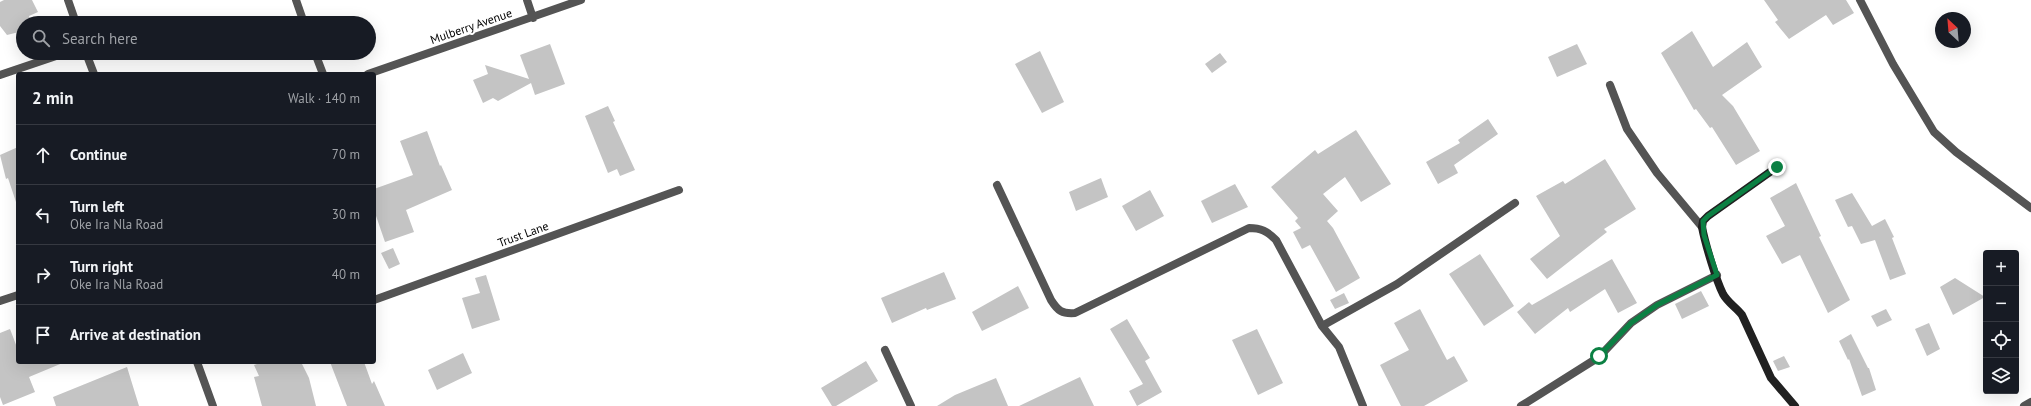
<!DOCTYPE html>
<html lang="en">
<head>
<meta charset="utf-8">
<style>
  :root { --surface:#171b24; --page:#20242c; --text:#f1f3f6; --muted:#9ea1a6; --line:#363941 }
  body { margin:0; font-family:"PT Sans",sans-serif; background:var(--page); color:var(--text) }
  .controls { position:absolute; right:12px; bottom:12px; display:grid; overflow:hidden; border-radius:4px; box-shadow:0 4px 16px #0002 }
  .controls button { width:36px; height:36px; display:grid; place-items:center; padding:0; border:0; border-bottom:1px solid var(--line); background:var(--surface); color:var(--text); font:20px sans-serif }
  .compass { position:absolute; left:1935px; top:12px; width:36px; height:36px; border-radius:50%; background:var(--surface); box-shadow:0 4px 16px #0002; rotate:334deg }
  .stop { position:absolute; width:12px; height:12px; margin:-9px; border:3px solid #0b8043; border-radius:50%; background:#fff }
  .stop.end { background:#0b8043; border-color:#fff; box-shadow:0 1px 4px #0008 }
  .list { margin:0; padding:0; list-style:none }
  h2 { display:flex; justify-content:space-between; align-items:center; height:52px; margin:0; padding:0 16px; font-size:17px }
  h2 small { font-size:13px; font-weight:400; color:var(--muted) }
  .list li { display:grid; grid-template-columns:26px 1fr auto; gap:12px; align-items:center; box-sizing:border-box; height:60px; padding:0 16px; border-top:1px solid var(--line) }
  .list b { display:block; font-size:15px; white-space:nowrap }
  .list p { margin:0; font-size:13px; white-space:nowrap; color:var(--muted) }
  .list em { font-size:13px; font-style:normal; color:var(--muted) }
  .icon { flex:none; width:22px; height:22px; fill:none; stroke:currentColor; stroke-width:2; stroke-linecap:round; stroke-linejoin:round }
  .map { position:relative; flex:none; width:2031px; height:406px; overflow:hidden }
  .search { position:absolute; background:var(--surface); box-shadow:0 4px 16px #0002; left:16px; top:16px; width:360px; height:44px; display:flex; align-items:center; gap:10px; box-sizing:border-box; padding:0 14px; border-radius:22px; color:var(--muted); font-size:15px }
  .panel { position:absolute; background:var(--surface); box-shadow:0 4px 16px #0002; left:16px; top:72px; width:360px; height:292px; border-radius:4px }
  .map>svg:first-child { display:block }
  .building { fill:#c4c4c4 }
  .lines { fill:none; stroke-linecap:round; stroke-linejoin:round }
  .street { stroke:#545454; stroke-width:8 }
  .secondary { stroke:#212121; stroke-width:8 }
  .route { stroke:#0b8043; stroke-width:5 }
  .labels { text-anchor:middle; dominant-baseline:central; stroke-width:4; stroke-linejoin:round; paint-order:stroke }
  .street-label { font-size:12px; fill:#000; stroke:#fff }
</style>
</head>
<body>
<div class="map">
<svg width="2031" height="406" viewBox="0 0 2031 406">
  <rect width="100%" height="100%" fill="#fff"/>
  <path class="building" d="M4 0H32L38 12 29 16 31 23H23V31L7 35 0 26V2Z
    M1764 0H1846L1854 13 1833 25 1826 15 1789 39 1775 22 1778 20Z
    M1692 31 1713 67 1747 42 1762 67 1722 95 1733 106 1760 151 1736 165 1712 127 1710 128 1696 109 1694 110 1661 53Z
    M550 44 565 84 535 95 531 83 498 101 493 98 483 103 473 80 488 74 485 65 529 79 520 55Z
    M1577 44 1587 64 1557 77 1548 57Z
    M1040 51 1064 102 1042 113 1015 64Z
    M1220 53 1227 62 1212 73 1205 64Z
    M608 106 615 121 613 122 635 170 620 176 617 169 608 173 585 116Z
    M1488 119 1498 134 1454 165 1458 173 1438 184 1426 162 1460 143 1458 140Z
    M1356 130 1391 184 1361 202 1345 177 1323 194 1338 211 1327 221 1333 228 1360 278 1336 292 1310 245 1302 249 1293 232 1301 228 1295 221 1298 218 1271 187 1315 150 1318 154Z
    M427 131 440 166 441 165 452 190 406 210 414 232 385 242 374 210V189L413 175 400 141Z
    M18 147V202H16L8 178 6 179 0 155Z
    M1605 159 1636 209 1604 229 1607 232 1547 279 1530 259 1560 236 1536 196 1563 181 1565 184Z
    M1101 178 1108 197 1076 211 1069 192Z
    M1796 183 1821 236 1819 237 1850 300 1828 313 1800 255 1782 264 1766 236 1785 226 1770 198Z
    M1235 184 1248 207 1212 223 1201 201Z
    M1150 190 1164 216 1136 231 1122 206Z
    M1852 193 1872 226 1885 219 1894 237 1892 238 1906 274 1890 280 1875 240 1861 244 1852 226 1848 227 1835 200Z
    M393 248 400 264 389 269 381 253Z
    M1480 254 1514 306 1484 326 1449 274Z
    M1612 259 1637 303 1618 313 1605 289 1570 312 1568 308 1535 334 1517 312 1529 302 1532 305Z
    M944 272 956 299 927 310 926 308 892 323 881 298Z
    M486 275 500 320 472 329 462 298 480 293 475 278Z
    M1955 278 1985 297 1953 315 1940 287Z
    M1018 286 1029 308 982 331 972 312Z
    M1701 291 1709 306 1682 319 1675 304Z
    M1344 293 1349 303 1335 309 1330 300Z
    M1420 309 1447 360 1454 356 1468 381 1424 406H1401L1380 365 1409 350 1394 323Z
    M1886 309 1892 320 1877 327 1871 316Z
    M1127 319 1150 358 1145 361 1162 392 1137 406 1129 391 1143 384 1110 329Z
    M1929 323 1940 349 1927 356 1915 329Z
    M10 329 18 350V362H65L29 377 35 392 3 405 0 397V333Z
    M1257 329 1283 383 1258 395 1232 340Z
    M1851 334 1868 368H1869L1876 390 1862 396 1849 359 1848 360 1839 341Z
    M463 353 472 373 437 390 428 370Z
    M1784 356 1790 367 1778 371 1773 361Z
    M866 361 878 381 836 406H832L821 388Z
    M263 362H301L309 378 316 406H262L254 377 259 376 254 365Z
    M330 362H364L372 384 374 381 385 406H347Z
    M127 367 139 406H56L53 397Z
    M1080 377 1094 406H1019Z
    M996 378 1008 406H937L955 395Z"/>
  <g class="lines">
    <path class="street" d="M68 0 76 23
      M296 0 304 23
      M527 0 533 18
      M1860 0 1893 64 1934 132 1956 152 2031 208
      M86 53 94 74
      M315 53 323 74
      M368 74 581 0
      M0 75 65 53
      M1610 85 1627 129 1657 173 1702 227
      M997 185 1051 300C1058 311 1062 314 1075 313L1249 228C1261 228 1267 231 1276 240L1322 326 1339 347 1363 406
      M374 300 679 190
      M0 301 18 295
      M1322 326 1397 284 1515 203
      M885 350 911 406
      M197 362 213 406
      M1521 406 1599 357 1631 323 1657 305 1717 275
      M2024 406 2031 402"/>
    <path class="secondary" d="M1777 167 1708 216 1703 221 1702 227C1705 243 1716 280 1723 294 1728 303 1736 307 1742 315L1771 378 1795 406"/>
  </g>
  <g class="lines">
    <path class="route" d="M1599 356 1631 323 1657 305 1717 275 1704 235 1703 221 1708 216 1777 167"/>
  </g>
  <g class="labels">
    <g class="street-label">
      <text transform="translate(471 26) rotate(-19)">Mulberry Avenue</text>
      <text transform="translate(523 234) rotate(-20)">Trust Lane</text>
    </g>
  </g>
</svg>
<div class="controls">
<button>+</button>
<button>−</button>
<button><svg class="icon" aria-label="locate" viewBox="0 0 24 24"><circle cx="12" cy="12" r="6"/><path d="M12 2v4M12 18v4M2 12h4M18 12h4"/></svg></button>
<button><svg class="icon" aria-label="layers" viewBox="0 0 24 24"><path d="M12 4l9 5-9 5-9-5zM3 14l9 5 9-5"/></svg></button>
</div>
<svg class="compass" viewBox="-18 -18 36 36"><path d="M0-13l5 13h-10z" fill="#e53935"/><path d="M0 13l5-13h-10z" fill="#9ea1a6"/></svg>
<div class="stop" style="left:1599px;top:356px"></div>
<div class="stop end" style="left:1777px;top:167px"></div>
<div class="search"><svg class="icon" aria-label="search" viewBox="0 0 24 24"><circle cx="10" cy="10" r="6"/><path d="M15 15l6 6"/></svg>Search here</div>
<section class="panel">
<h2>2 min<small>Walk · 140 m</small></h2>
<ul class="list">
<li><svg class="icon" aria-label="ahead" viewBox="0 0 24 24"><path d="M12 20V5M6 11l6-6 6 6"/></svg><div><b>Continue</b></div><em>70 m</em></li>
<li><svg class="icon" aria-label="left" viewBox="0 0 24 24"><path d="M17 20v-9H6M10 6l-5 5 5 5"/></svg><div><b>Turn left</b><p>Oke Ira Nla Road</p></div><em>30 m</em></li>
<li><svg class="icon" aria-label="right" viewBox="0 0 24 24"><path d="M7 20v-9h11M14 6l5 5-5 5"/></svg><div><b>Turn right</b><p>Oke Ira Nla Road</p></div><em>40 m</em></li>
<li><svg class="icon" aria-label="arrive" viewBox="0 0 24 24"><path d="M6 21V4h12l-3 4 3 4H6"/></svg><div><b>Arrive at destination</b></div></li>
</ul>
</section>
</div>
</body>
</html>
